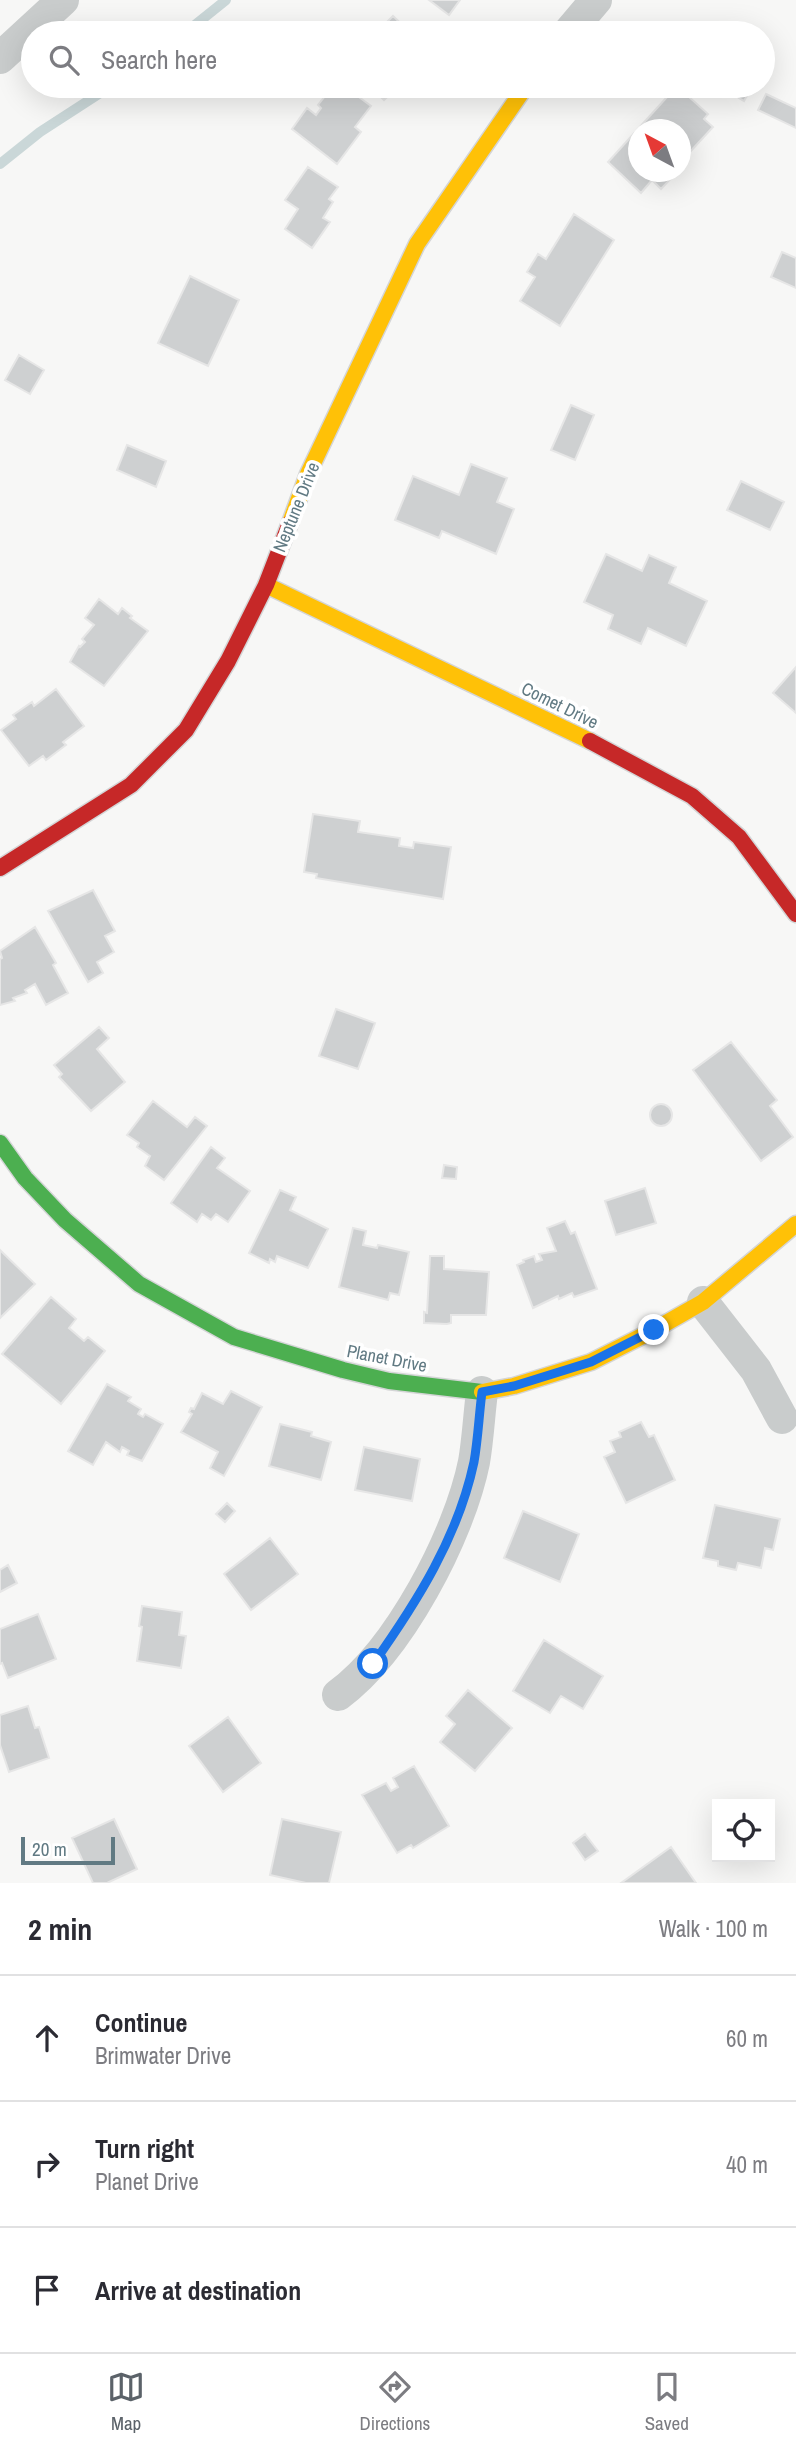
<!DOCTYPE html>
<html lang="en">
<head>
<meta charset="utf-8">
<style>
  :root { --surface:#fff; --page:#f2f2f3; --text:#2b2b33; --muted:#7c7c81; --line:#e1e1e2; --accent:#5b6269 }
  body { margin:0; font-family:"Archivo Narrow",sans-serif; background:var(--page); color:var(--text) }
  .controls { position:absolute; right:21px; bottom:21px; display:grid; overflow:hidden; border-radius:0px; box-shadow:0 7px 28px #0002 }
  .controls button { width:63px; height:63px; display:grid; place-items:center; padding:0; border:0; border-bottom:2px solid var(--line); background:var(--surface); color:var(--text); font:35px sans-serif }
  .compass { position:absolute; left:628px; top:119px; width:63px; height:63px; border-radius:50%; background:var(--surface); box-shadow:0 7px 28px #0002; rotate:319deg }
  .scale { position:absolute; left:21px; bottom:18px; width:94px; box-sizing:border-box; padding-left:7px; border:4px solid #617a83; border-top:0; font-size:19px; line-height:24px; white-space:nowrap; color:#617a83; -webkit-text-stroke:5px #fff; paint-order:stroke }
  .stop { position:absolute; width:21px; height:21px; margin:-16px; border:5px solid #1a73e8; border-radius:50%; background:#fff }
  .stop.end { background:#1a73e8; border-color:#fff; box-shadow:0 2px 7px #0008 }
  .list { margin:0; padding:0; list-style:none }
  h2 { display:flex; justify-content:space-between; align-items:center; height:91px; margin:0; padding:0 28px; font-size:30px }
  h2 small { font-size:23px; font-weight:400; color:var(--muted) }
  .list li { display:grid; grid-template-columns:46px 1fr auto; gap:21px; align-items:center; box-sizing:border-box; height:126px; padding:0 28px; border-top:2px solid var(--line) }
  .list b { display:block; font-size:26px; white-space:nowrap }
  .list p { margin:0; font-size:23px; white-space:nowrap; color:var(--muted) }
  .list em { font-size:23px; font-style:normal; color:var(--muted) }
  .icon { flex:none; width:38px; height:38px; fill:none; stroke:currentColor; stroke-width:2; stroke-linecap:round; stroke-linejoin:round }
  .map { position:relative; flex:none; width:796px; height:1883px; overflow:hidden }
  .search { position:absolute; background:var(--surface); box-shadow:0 7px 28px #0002; left:21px; right:21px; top:21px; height:77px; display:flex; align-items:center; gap:18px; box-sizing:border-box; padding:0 24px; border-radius:38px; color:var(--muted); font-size:26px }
  .sheet { height:469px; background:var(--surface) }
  nav { display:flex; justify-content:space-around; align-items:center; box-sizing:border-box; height:98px; border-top:2px solid var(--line); background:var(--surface); font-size:19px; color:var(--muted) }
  nav a { display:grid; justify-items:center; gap:4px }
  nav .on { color:var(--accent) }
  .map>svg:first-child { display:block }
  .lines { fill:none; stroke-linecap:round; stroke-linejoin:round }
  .stream { stroke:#cad7d8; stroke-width:10 }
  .building { fill:#ced0d1; stroke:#e6e6e6; stroke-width:2 }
  .fast-casing { stroke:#d4d5d6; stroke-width:19 }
  .slow-casing { stroke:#d4d5d6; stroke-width:19 }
  .jam-casing { stroke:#d4d5d6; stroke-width:19 }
  .street { stroke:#c9cccc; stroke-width:32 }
  .fast { stroke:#4caf50; stroke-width:16 }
  .slow { stroke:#ffc107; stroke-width:16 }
  .jam { stroke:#c62828; stroke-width:16 }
  .route { stroke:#1a73e8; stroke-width:9 }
  .labels { text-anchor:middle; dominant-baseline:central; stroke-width:7; stroke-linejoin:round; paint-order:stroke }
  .street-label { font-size:18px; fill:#617a83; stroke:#fff }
</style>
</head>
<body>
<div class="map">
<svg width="796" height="1883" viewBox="0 0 796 1883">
  <rect width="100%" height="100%" fill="#f7f7f6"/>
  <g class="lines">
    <path class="stream" d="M185 33 226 0
      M0 164 40 132 111 86"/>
  </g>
  <path class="building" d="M429 0H460L449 15Z
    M393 16 411 33H376Z
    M333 86H344L371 106 355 127 361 132 337 164 292 129 307 108 316 115 321 108 318 105Z
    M370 86H399L384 100Z
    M677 86 708 114 704 119 713 127 688 154 680 147V130H638V172H677L661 189 652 180 641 193 608 162Z
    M729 86H750L752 87 744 101 726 90Z
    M766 94 796 108V128L758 110Z
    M308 167 338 187 329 199 333 202 323 218 330 222 312 248 285 229 298 209 285 200Z
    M574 214 614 240 560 326 520 301 535 277 527 272 538 254 546 259Z
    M782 252 796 258V288L771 277Z
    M190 276 239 300 208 366 158 343Z
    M19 355 44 370 30 394 5 380Z
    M571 405 594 415 575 460 551 450Z
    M127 445 166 461 156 487 117 470Z
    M471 464 507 478 497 502 514 509 496 554 442 531 439 538 395 520 413 476 459 495Z
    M741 481 784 502 770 530 727 510Z
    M606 554 642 571 649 555 676 567 669 583 707 601 686 646 648 628 641 644 608 629 613 615 584 602Z
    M99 599 118 614 122 608 132 616 130 618 148 631 104 686 70 662 79 646 80 647 85 642 82 639 94 625 85 618Z
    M796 667V713L773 693Z
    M56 689 84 726 63 742 66 745 46 760 43 756 29 766 1 730 16 719 13 715 32 702 34 706Z
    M313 814 360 821 358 832 400 838 399 846 413 848 414 842 451 847 443 899 316 878 317 874 304 872Z
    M93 890 115 931 105 936 114 952 97 962 103 973 88 982 48 911Z
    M35 927 56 963 53 965 68 993 46 1005 35 984 25 990 27 993 13 998 15 1001 0 1005V959L2 958 0 951Z
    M336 1009 375 1023 358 1069 319 1056Z
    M99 1027 109 1038 97 1049 125 1082 91 1111 59 1077 62 1074 54 1065Z
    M731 1042 777 1100 770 1106 793 1137 761 1161 693 1070Z
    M153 1101 187 1127 195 1117 207 1126 164 1180 145 1166 150 1156 137 1147 139 1143 127 1135Z
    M650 1115a11 11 0 1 1 22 0a11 11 0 1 1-22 0Z
    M211 1147 225 1158 217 1168 250 1191 228 1222 216 1214 211 1220 202 1214 197 1222 171 1203Z
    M444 1165 457 1167 456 1179 442 1178Z
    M645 1188 656 1223 616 1235 605 1201Z
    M280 1190 296 1197 290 1210 328 1229 308 1268 277 1256 275 1262 270 1259 269 1263 249 1253Z
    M565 1221 571 1234 575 1232 597 1289 574 1297 572 1293 559 1299 558 1296 533 1308 517 1265 524 1262 523 1260 534 1256 536 1262 542 1260 539 1254 556 1251 547 1228Z
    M353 1228 366 1231 363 1245 377 1248 378 1245 409 1252 399 1295 390 1293 388 1300 339 1287Z
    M0 1250 35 1284 0 1318Z
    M430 1256H444V1269L489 1272 486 1315H451V1323L447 1324 424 1323V1312L427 1313Z
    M51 1297 76 1319 69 1328 84 1341 88 1337 105 1351 61 1404 2 1354Z
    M107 1384 131 1397 128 1401 141 1409 138 1414 143 1417 145 1414 163 1424 142 1461 127 1455 129 1451 122 1447 120 1452 106 1442 93 1465 68 1451Z
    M231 1391 262 1407 224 1476 210 1468 218 1452 181 1432 192 1414 189 1412 191 1408 194 1409 202 1393 223 1404Z
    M641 1422 649 1437 654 1435 675 1480 626 1503 604 1457 615 1452 610 1441 621 1437 619 1432Z
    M280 1424 312 1432 311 1436 331 1442 321 1480 269 1466Z
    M364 1447 420 1459 412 1501 355 1490Z
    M227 1503 235 1511 225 1522 216 1514Z
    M715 1505 780 1519 773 1550 765 1548 761 1568 738 1563 736 1570 718 1566V1561L703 1558Z
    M523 1511 579 1534 560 1582 504 1558Z
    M270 1538 298 1574 251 1610 224 1574Z
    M8 1565 17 1583 0 1592V1570Z
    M142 1606 182 1612 179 1635 186 1636 181 1668 137 1661 142 1627 139 1626Z
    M38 1614 56 1659 8 1678 2 1663 0 1664V1629Z
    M544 1640 603 1676 583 1709 561 1696 550 1713 513 1691Z
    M468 1690 512 1728 475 1771 440 1742 455 1724 446 1716Z
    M28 1706 35 1728 39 1727 49 1758 9 1772 0 1745V1715Z
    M228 1717 261 1763 223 1792 189 1746Z
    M414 1766 449 1826 413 1848 411 1845 397 1853 362 1795 386 1783 391 1791 398 1787 393 1778Z
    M114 1819 137 1869 107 1883H93L72 1838Z
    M282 1819 341 1832 329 1883H306L270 1875Z
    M585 1834 598 1851 585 1860 573 1843Z
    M671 1847 696 1883H621Z"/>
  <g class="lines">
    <defs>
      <path id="fast" d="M0 1143 25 1178 65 1220 139 1284 234 1337 343 1370 389 1381 482 1392"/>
      <path id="slow" d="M290 523 308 474 417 244 526 86
        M266 585 590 741
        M482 1392 514 1386 591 1362 654 1330 703 1302 796 1224"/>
      <path id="jam" d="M590 741 692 796 739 837 796 914
        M0 868 131 785 186 730 228 661 266 585 290 523"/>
    </defs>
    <use href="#fast" class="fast-casing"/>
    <use href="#slow" class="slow-casing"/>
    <use href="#jam" class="jam-casing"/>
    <path class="street" d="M568 33 596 0
      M0 58 63 0
      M703 1302 756 1370 782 1418
      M338 1695C399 1650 459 1536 474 1462 478 1439 479 1415 482 1392"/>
    <use href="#fast" class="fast"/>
    <use href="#slow" class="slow"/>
    <use href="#jam" class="jam"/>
  </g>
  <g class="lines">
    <path class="route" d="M373 1664C417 1602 458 1537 474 1462 478 1439 479 1415 482 1392L514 1386 591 1362 654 1330"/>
  </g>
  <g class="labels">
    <g class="street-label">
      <text transform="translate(296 507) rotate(-68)">Neptune Drive</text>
      <text transform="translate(560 705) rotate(26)">Comet Drive</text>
      <text transform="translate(387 1358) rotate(11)">Planet Drive</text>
    </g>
  </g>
</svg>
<div class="controls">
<button><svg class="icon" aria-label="locate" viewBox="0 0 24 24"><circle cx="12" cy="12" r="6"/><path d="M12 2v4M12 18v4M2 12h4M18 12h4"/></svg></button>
</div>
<svg class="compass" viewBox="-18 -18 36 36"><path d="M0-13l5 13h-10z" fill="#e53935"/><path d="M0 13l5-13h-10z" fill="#7c7c81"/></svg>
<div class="scale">20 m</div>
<div class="stop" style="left:373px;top:1664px"></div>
<div class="stop end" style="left:654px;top:1330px"></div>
<div class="search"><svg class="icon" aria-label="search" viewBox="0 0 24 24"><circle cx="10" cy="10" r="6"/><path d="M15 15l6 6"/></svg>Search here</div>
</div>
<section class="sheet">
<h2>2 min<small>Walk · 100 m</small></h2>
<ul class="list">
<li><svg class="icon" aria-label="ahead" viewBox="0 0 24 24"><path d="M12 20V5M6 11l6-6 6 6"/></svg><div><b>Continue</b><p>Brimwater Drive</p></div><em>60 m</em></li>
<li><svg class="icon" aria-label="right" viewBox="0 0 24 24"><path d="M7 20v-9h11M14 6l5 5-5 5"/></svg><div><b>Turn right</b><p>Planet Drive</p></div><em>40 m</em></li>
<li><svg class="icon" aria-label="arrive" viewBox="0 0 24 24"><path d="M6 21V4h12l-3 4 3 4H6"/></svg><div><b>Arrive at destination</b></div></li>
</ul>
</section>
<nav>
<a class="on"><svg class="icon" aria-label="map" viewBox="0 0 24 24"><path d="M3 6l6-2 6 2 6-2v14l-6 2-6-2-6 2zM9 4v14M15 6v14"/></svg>Map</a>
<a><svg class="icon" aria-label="directions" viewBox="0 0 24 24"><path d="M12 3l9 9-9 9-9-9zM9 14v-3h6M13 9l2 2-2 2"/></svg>Directions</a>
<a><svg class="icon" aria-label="saved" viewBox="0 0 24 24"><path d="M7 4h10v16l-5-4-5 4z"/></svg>Saved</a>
</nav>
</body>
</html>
